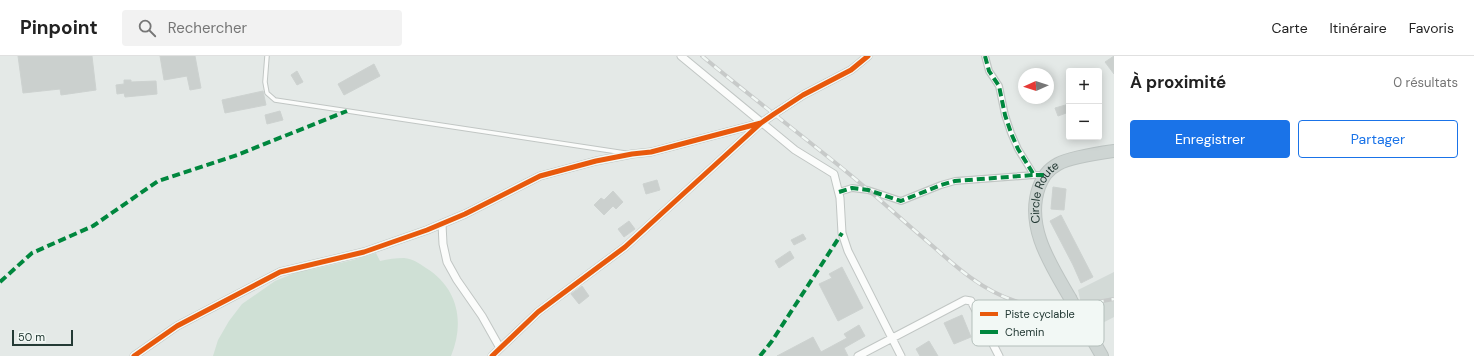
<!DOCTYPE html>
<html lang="fr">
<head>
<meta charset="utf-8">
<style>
  :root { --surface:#fff; --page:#f2f2f2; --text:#222; --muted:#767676; --line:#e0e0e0; --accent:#1a73e8 }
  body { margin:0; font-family:"DM Sans",sans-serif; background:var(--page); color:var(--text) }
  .controls { position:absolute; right:12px; top:12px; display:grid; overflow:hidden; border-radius:4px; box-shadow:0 2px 10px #0003 }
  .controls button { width:36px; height:36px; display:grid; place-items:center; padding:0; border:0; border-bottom:1px solid var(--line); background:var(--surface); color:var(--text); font:20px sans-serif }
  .compass { position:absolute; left:1018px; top:12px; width:36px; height:36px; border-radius:50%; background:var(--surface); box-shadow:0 2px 10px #0003; rotate:267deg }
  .scale { position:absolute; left:12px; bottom:10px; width:61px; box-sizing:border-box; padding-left:4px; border:2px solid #243a35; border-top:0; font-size:11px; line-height:14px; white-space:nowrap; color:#243a35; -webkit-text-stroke:3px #f2f8f5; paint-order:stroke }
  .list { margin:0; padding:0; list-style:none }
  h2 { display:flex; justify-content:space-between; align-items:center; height:52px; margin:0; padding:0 16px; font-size:17px }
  h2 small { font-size:13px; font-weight:400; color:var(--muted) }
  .actions { display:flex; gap:8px; padding:12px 16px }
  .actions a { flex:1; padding:9px 0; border:1px solid var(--accent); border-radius:4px; text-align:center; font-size:14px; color:var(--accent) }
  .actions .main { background:var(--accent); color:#fff }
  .icon { flex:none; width:22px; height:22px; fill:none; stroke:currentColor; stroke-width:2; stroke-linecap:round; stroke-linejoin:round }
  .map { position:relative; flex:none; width:1114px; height:300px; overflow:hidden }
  header { display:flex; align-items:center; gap:24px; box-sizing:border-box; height:56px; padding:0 20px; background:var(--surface); border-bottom:1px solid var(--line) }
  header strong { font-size:19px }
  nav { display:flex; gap:22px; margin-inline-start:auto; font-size:14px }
  .search { width:280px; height:36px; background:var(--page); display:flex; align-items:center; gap:10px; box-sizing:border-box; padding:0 14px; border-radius:4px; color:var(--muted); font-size:15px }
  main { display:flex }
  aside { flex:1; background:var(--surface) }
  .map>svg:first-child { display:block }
  .built { fill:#d3dad7 }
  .green { fill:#cfe0d5 }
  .building { fill:#cbd0ce; stroke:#cdd2d0 }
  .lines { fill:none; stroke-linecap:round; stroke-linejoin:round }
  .service-casing { stroke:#c1c6c4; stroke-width:5.5 }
  .pedestrian-casing { stroke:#c1c6c4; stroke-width:8 }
  .minor-casing { stroke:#c1c6c4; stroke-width:9 }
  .primary-casing { stroke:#bdc4c2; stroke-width:14 }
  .service { stroke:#fbfcfb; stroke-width:3.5 }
  .pedestrian { stroke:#fbfcfb; stroke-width:5.5 }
  .minor { stroke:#fbfcfb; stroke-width:7 }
  .primary { stroke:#ced5d3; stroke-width:12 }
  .rail-casing { stroke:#c7cac9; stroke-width:4 }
  .rail { stroke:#f2f8f5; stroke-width:2.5; stroke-dasharray:8; stroke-linecap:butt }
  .primary-bridge-casing { stroke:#bdc4c2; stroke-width:14; stroke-linecap:butt }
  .primary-bridge { stroke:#ced5d3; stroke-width:12 }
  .quiet { stroke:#00873e; stroke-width:4; stroke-dasharray:8 4; stroke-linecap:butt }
  .cycleway-casing { stroke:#f2f8f5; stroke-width:8 }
  .cycleway { stroke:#e8590c; stroke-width:5 }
  .labels { text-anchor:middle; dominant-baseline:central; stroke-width:4; stroke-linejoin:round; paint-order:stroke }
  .street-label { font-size:12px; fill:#243a35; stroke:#f2f8f5 }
  .key { fill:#f2f8f5; stroke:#b4bfbb; stroke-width:1 }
  .key-label { font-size:11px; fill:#243a35 }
</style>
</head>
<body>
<header>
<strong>Pinpoint</strong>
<div class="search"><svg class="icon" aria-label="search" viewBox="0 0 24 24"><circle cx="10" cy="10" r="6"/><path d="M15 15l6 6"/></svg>Rechercher</div>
<nav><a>Carte</a><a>Itinéraire</a><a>Favoris</a></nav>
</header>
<main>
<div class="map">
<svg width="1114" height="300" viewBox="0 0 1114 300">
  <rect width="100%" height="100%" fill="#e4e9e7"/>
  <path class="built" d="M1114 216V261L1093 272 1082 252 1078 234Z"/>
  <path class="green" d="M376 197 380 205C388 203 396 202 404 202 413 203 419 207 426 212 458 232 465 266 451 300H213L218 284 229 265 242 248 275 225 307 212 309 214 353 204Z"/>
  <path class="building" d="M18 0H92L96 34 61 39 60 33 23 37Z
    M160 0H195L201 32 190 34 187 20 164 24Z
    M1114 0V18L1105 6Z
    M374 8 380 20 344 39 338 28Z
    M297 15 303 26 297 29 291 19Z
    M124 24H131V26L156 25 157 38 125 41 124 37 117 38 116 29 124 28Z
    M263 35 266 49 225 57 222 44Z
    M1069 48V56L1058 60 1055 52Z
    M280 55 283 64 267 68 265 59Z
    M657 124 660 134 646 138 643 128Z
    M1053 131 1066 133 1064 154 1051 153Z
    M613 135 623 146 616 153 613 150 604 159 594 149 601 142 604 144Z
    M1061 159 1093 221 1081 227 1073 209 1050 165Z
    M629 165 635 173 624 181 618 173Z
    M803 178 806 183 794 189 791 184Z
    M790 195 794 202 779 212 775 205Z
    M842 211 863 252 838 265 819 228 832 222 829 218Z
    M582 230 589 240 579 248 571 238Z
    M962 259 971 281 954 288 944 267Z
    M859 269 865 280 844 292 848 300H777L813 281 821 296 847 282 844 278Z
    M929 285 938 300H920L916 293Z"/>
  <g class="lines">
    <defs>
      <path id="service" d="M267 0 265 26 267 37 275 44 625 97"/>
      <path id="pedestrian" d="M985 0 989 15 999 30 1005 59 1011 77 1018 93 1034 119H1044
        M839 136 852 132 868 134 901 145 941 129 955 125 1034 119"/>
      <path id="minor" d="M681 0 795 94 834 118 840 142 842 177 848 195 901 300
        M442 168 443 188 447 206 457 224 482 260 500 292
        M134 300 177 270 280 216 364 196 427 174 465 158 540 120 596 105 632 98 651 96 761 67
        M492 300 538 256 625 191 761 67 774 58 803 39 851 14 868 0
        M858 300 965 244 971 245 999 300"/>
      <g id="primary">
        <path id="s1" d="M1070 242C1051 209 1025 171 1039 131 1043 121 1047 114 1058 108 1069 102 1100 97 1114 95"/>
        <path d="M1082 265 1102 300"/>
      </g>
    </defs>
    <use href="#service" class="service-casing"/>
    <use href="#pedestrian" class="pedestrian-casing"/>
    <use href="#minor" class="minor-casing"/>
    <use href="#primary" class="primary-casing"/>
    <use href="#service" class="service"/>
    <use href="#pedestrian" class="pedestrian"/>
    <use href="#minor" class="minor"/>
    <use href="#primary" class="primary"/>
    <defs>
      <path id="rail" d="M702 0C750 40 800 78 848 117 875 139 901 163 928 186 954 209 981 234 1015 245 1044 254 1084 249 1114 243"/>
    </defs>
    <use href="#rail" class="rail-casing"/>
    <use href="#rail" class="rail"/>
    <defs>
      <path id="primary-bridge" d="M1070 242 1082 265"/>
    </defs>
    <use href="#primary-bridge" class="primary-bridge-casing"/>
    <use href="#primary-bridge" class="primary-bridge"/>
    <path class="quiet" d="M985 0 989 15 999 30 1005 59 1011 77 1018 93 1034 119H1044
      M839 136 852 132 868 134 901 145 941 129 955 125 1034 119
      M0 226 32 197 93 170 158 125 237 99 347 55
      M760 300 772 285 842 177"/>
    <defs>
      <path id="cycleway" d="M134 300 177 270 280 216 364 196 427 174 465 158 540 120 596 105 632 98 651 96 761 67
        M492 300 538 256 625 191 761 67 774 58 803 39 851 14 868 0"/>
    </defs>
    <use href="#cycleway" class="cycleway-casing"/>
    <use href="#cycleway" class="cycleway"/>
  </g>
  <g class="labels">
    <g class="street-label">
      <text stroke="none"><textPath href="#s1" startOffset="116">Circle Route</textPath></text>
    </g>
  </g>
  <rect x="972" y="244" width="132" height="46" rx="6" class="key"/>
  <rect x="980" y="256" width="18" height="4" fill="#e8590c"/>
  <rect x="980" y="274" width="18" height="4" fill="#00873e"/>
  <g class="key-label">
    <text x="1005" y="262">Piste cyclable</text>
    <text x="1005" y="280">Chemin</text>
  </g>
</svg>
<div class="controls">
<button>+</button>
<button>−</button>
</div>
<svg class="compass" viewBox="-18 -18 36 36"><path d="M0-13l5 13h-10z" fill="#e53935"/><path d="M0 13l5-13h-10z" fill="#767676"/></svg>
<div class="scale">50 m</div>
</div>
<aside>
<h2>À proximité<small>0 résultats</small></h2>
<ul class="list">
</ul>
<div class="actions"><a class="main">Enregistrer</a><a>Partager</a></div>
</aside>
</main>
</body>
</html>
